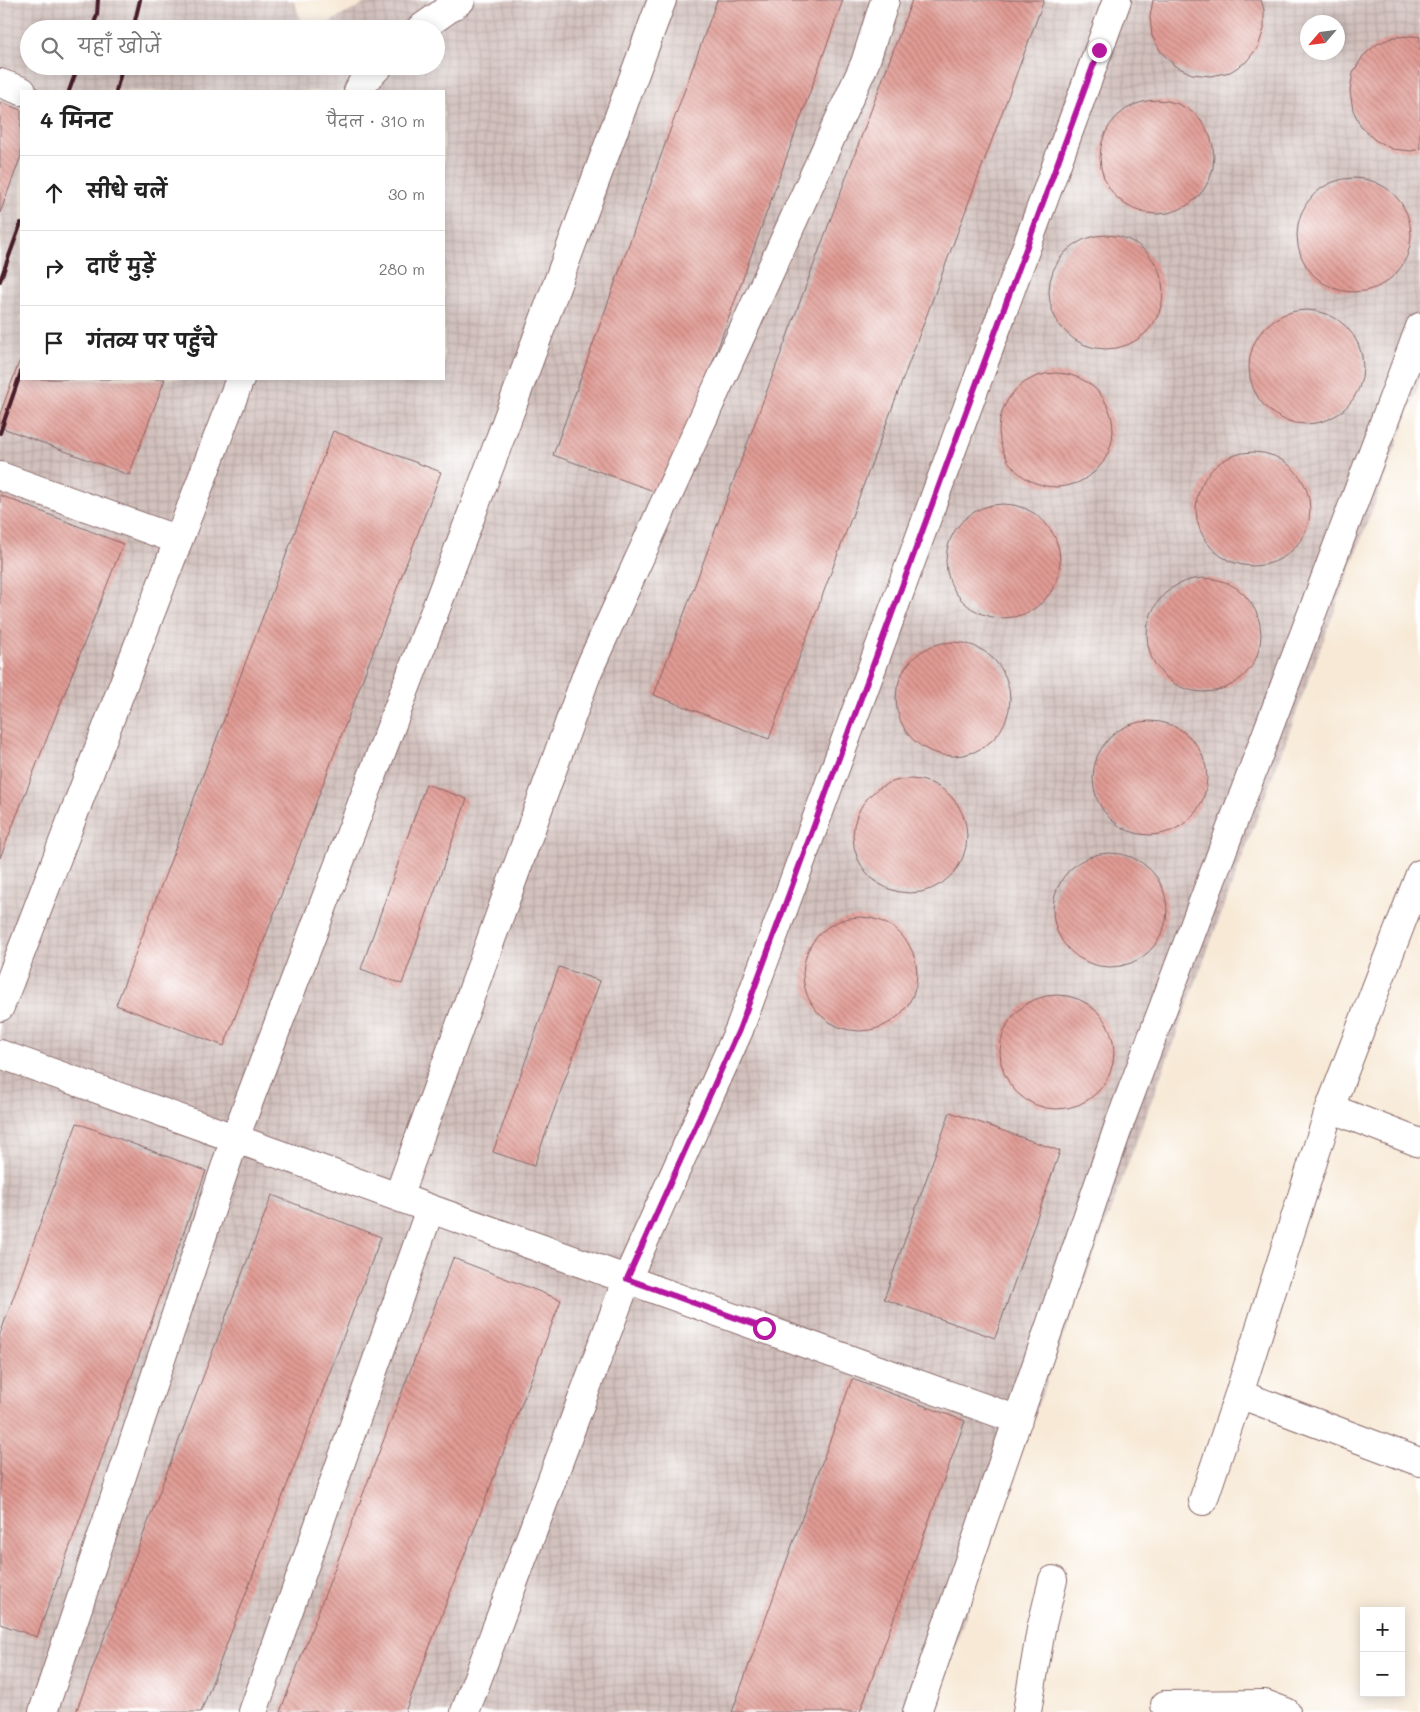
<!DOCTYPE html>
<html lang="hi">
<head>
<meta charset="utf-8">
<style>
  :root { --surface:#fff; --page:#f6f6f6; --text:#222; --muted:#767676; --line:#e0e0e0 }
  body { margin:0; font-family:Mali,"Playpen Sans Deva",sans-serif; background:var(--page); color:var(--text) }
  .controls { position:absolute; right:15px; bottom:15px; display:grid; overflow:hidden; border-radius:0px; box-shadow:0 2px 12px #0003 }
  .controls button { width:45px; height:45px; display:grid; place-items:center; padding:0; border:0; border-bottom:1px solid var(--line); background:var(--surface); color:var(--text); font:25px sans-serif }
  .compass { position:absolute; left:1300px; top:15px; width:45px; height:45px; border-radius:50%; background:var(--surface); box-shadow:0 2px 12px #0003; rotate:242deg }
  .stop { position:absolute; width:15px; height:15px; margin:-11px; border:4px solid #b5179e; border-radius:50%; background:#fff }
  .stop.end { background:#b5179e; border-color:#fff; box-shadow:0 1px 5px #0008 }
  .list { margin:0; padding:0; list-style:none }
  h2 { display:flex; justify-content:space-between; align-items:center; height:65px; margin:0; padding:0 20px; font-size:21px }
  h2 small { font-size:16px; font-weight:400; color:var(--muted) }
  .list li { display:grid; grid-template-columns:32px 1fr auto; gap:15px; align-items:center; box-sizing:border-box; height:75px; padding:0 20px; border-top:1px solid var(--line) }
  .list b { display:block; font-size:19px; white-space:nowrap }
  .list em { font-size:16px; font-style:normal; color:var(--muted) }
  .icon { flex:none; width:28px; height:28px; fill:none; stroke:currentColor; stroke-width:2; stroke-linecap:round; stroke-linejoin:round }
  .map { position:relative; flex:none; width:1420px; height:1712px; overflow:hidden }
  .search { position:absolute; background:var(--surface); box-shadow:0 2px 12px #0003; left:20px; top:20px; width:425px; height:55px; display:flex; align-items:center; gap:12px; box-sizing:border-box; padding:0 18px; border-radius:28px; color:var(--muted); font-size:19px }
  .panel { position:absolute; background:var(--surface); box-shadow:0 2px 12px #0003; left:20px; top:90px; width:425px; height:290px; border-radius:0px }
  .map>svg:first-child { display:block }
  .industrial { fill:url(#industrial-grid); fill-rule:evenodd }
  .building { fill:url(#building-back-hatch) }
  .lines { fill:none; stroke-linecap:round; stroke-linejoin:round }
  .minor-casing { stroke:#876667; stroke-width:30 }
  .minor { stroke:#fff; stroke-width:28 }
  .rail { stroke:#4a1f2b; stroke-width:4 }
  .route { stroke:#b5179e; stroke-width:6 }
</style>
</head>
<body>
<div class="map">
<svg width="1420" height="1712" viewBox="0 0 1420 1712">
  <defs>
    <pattern id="industrial-grid" width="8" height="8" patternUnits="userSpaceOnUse" patternTransform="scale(1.25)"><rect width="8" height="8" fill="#d1c0bc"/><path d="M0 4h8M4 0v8" fill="none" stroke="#b5a5a2"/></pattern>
    <pattern id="building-back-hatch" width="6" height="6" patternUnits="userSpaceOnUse" patternTransform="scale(1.25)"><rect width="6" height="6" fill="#e19b94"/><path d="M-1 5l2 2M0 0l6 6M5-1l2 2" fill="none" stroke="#b87e79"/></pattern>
  </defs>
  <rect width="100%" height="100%" fill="#fff"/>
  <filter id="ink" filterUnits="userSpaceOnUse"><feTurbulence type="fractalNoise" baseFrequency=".02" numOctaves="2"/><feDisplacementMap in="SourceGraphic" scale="10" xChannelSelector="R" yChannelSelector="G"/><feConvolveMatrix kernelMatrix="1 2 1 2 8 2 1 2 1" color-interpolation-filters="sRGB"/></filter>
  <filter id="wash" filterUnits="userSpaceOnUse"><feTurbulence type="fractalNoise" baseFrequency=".0096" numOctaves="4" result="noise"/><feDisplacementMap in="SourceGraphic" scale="20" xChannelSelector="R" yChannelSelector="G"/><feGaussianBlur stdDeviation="1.12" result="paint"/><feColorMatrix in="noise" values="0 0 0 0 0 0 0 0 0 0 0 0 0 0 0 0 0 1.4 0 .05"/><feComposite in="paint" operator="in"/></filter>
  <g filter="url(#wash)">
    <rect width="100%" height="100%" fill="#f7e9d6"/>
    <path class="industrial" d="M0 0H294L304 29H29V66H436V29H317L371 0H1420V382L1029 1429 933 1712H0ZM1308 22H1338V52H1308ZM21 91H444V379H21Z"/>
    <g id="blocks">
      <path class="building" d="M717 0H843L665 495 553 455Z
        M912 0H1044L769 739 654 695Z
        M1153 0H1261L1264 10V29L1258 47 1246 62 1230 72 1211 76 1192 74 1175 66 1161 52 1152 36 1150 17Z
        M1413 36 1420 37V149L1411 151 1392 149 1375 140 1361 127 1353 110 1350 91 1353 73 1363 56 1377 44 1394 37Z
        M1100 157a57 57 0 1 1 114 0a57 57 0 1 1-114 0Z
        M0 102 21 110V156L0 213Z
        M1297 235a57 57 0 1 1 114 0a57 57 0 1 1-114 0Z
        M1049 292a57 57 0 1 1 114 0a57 57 0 1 1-114 0Z
        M1249 367a57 57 0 1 1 114 0a57 57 0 1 1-114 0Z
        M21 357V379H165L129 475 0 427V414Z
        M999 430a57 57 0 1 1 114 0a57 57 0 1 1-114 0Z
        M333 431 441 472 224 1046 116 1005Z
        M1196 509a57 57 0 1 1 114 0a57 57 0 1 1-114 0Z
        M0 495 123 544 0 858Z
        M946 561a57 57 0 1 1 114 0a57 57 0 1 1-114 0Z
        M1147 635a57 57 0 1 1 114 0a57 57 0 1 1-114 0Z
        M896 699a57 57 0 1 1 114 0a57 57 0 1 1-114 0Z
        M1093 778a57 57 0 1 1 114 0a57 57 0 1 1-114 0Z
        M853 836a57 57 0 1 1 114 0a57 57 0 1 1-114 0Z
        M426 784 467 799 402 984 361 969Z
        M1053 910a57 57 0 1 1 114 0a57 57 0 1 1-114 0Z
        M803 974a57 57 0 1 1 114 0a57 57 0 1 1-114 0Z
        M559 967 600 981 534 1166 493 1152Z
        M1000 1052a57 57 0 1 1 114 0a57 57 0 1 1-114 0Z
        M950 1112 1060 1151 995 1338 884 1299Z
        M77 1123 206 1171 37 1637 0 1624V1334Z
        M272 1195 381 1237 201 1712H76Z
        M453 1258 561 1300 405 1712H280Z
        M852 1379 965 1421 860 1712H732Z"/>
    </g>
  </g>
  <g filter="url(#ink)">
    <use href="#blocks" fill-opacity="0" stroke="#876667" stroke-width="1"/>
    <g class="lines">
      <defs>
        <path id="minor" d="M420 29 461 0
          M0 83 22 91
          M358 91 362 83 379 66
          M0 476 178 540
          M1420 874 1330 1108 1420 1143
          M0 1007 240 379
          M0 1054 1018 1420
          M398 1197 588 671 865 63 885 0
          M1239 1394 1420 1462
          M1203 1501 1239 1394 1330 1108
          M1165 1705 1265 1704 1286 1712
          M43 1712 235 1138 491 463 662 0
          M253 1712 430 1209
          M465 1712 627 1279 739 1030 1117 0
          M917 1712 1120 1122 1420 327
          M1027 1712 1041 1629 1053 1580"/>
      </defs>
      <use href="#minor" class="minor-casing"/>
      <use href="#minor" class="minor"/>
      <path class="rail" d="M92 29 97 15 98 0
        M133 29 140 0
        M69 91 78 66
        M116 91 123 66
        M0 281 21 223
        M0 433 21 372"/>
    </g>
  </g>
  <g class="lines" filter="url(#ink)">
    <path class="route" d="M764 1328 627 1279 739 1030 1099 50"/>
  </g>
</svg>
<div class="controls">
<button>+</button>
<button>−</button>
</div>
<svg class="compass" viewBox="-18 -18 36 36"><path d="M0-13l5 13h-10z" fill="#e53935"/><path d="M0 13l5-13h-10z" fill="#767676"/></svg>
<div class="stop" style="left:764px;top:1328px"></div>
<div class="stop end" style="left:1099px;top:50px"></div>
<div class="search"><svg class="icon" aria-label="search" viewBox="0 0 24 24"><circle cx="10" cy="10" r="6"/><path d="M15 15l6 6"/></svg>यहाँ खोजें</div>
<section class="panel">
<h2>4 मिनट<small>पैदल · 310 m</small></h2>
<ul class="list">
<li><svg class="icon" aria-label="ahead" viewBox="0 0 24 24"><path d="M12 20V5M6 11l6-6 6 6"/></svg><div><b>सीधे चलें</b></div><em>30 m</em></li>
<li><svg class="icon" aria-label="right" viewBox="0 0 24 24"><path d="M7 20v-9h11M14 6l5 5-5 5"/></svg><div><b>दाएँ मुड़ें</b></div><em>280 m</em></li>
<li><svg class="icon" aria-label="arrive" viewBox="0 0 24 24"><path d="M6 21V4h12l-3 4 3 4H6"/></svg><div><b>गंतव्य पर पहुँचे</b></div></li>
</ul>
</section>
</div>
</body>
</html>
